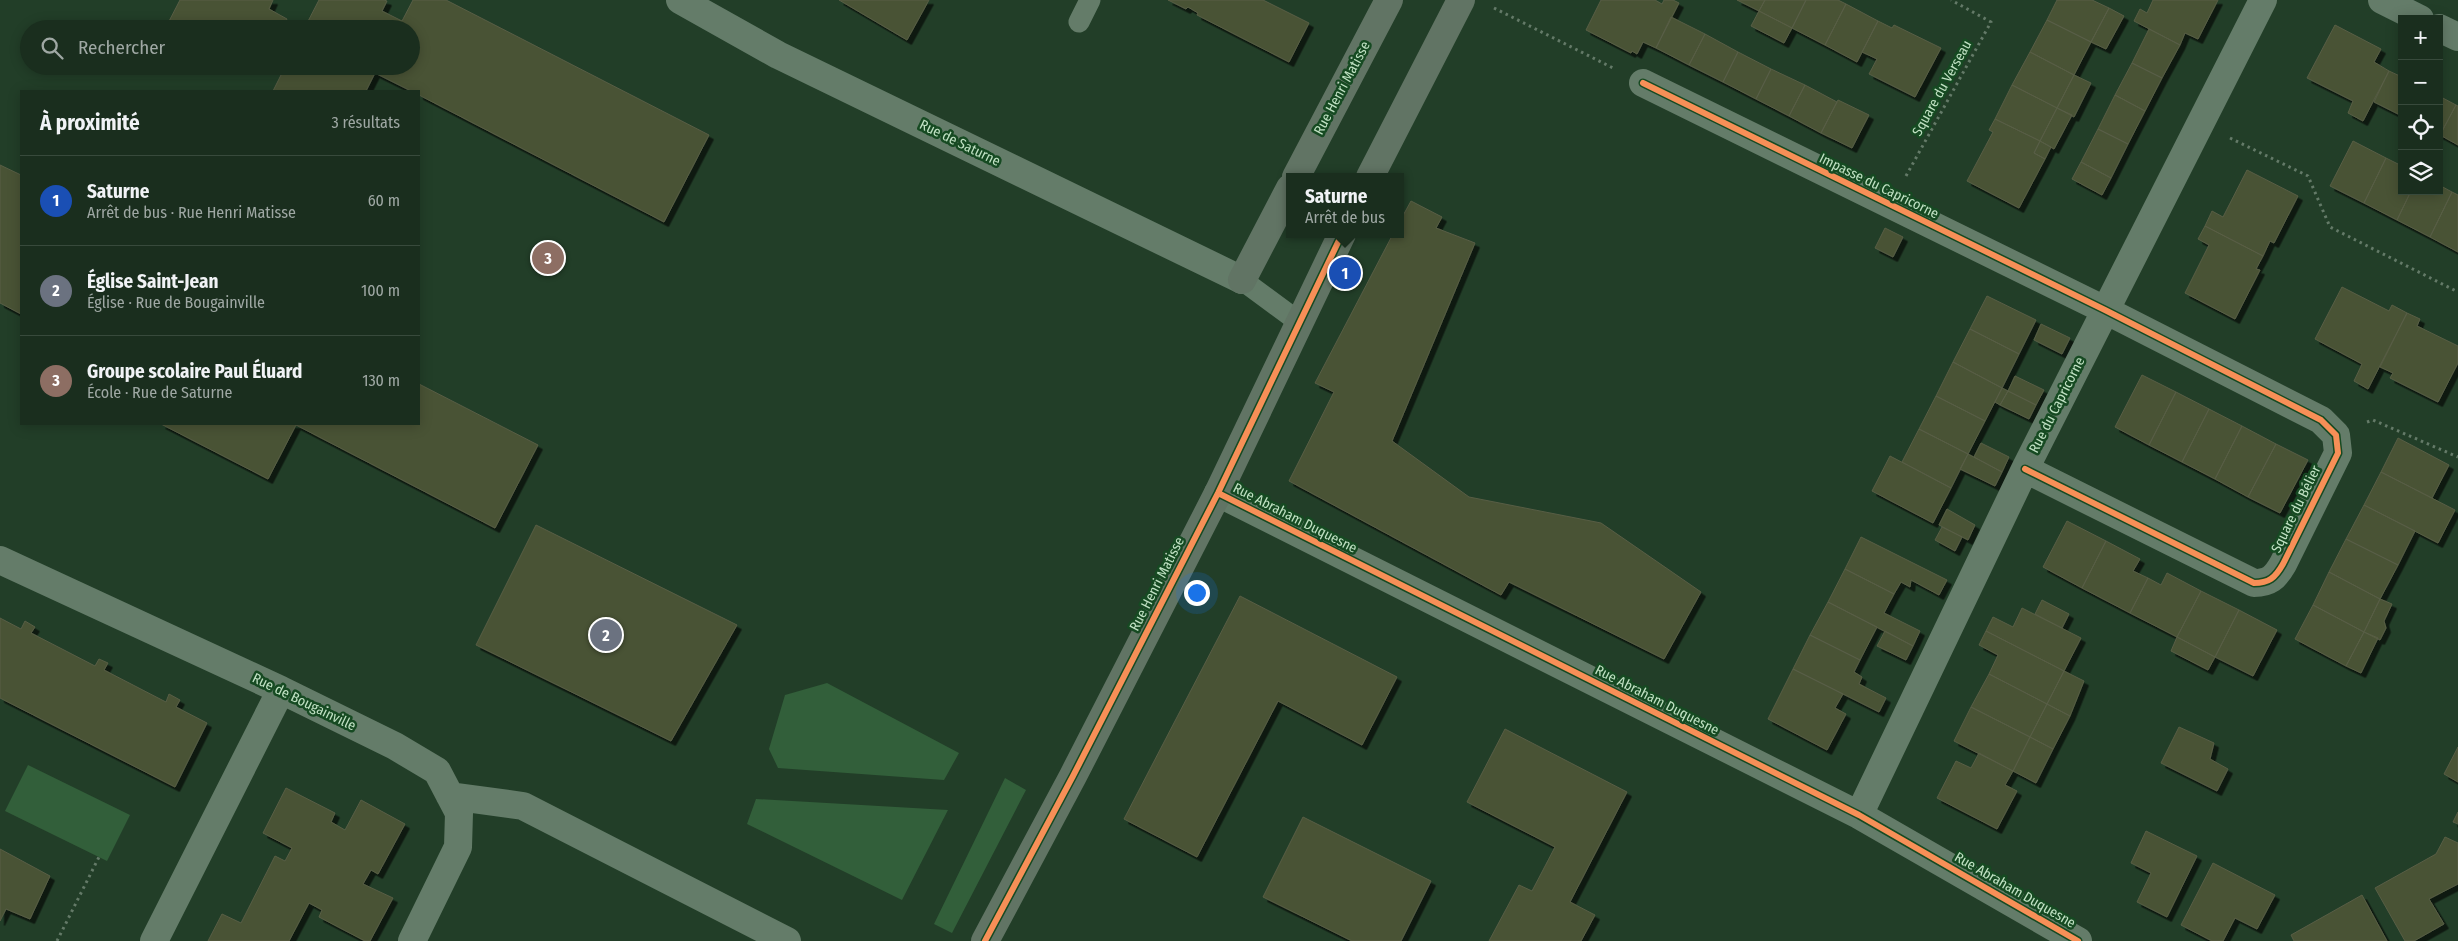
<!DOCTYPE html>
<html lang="fr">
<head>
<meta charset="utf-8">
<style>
  :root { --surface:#1a2e1e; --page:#273a2b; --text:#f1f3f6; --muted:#9fa8a4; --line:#384a3c; --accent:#89a98d }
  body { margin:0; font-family:"Fira Sans Condensed",sans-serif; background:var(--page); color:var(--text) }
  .controls { position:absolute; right:15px; top:15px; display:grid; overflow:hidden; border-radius:0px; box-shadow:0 2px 12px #0003 }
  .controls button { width:45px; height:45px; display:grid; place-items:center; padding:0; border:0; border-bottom:1px solid var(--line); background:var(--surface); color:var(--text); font:25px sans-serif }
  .you { position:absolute; left:1196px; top:592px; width:18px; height:18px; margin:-12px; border:4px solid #fff; border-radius:50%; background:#1a73e8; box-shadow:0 0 0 8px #1a73e833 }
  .badge { display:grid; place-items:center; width:32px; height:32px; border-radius:50%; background:var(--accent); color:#fff; font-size:16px; font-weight:700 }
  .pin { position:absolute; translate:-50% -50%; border:2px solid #fff; box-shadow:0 1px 5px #0006 }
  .popup { position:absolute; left:1286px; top:173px; width:118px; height:65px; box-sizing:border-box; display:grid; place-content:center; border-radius:0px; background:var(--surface); filter:drop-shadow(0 1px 4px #0005); font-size:16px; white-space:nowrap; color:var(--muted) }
  .popup b { font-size:19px; color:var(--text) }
  .popup::after { content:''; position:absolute; left:50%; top:100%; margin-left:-10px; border:10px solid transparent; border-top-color:var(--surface) }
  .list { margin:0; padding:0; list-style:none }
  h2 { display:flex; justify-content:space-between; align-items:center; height:65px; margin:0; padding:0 20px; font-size:21px }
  h2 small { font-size:16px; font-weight:400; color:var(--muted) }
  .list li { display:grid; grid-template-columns:32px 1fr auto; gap:15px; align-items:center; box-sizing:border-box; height:90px; padding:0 20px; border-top:1px solid var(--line) }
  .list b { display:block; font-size:19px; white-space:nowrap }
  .list p { margin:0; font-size:16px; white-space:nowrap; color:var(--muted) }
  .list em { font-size:16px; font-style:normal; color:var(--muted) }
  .icon { flex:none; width:28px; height:28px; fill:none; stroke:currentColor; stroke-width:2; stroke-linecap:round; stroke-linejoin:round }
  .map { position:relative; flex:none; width:2458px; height:941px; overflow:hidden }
  .search { position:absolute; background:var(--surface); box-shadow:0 2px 12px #0003; left:20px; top:20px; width:400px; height:55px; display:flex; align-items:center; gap:12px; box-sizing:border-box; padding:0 18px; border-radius:28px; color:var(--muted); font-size:19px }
  .panel { position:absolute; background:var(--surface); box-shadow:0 2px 12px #0003; left:20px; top:90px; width:400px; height:335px; border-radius:0px }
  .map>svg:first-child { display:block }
  .green { fill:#325f3a }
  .building { fill:#4a5236; stroke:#585e45; filter:url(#shadow) }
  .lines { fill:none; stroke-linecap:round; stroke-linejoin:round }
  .path { stroke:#647a68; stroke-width:3; stroke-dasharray:2.5 4; stroke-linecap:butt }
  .lane { stroke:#647c69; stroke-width:21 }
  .street { stroke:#647c69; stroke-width:28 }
  .secondary { stroke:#617464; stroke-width:28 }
  .cycleway-casing { stroke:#164a22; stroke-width:9 }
  .cycleway { stroke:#f78f57; stroke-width:6 }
  .labels { text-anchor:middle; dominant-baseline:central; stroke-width:5; stroke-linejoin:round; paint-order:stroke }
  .street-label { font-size:14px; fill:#c1e2c4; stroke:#164a22 }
</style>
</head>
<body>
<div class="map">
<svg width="2458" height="941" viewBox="0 0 2458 941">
  <defs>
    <filter id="shadow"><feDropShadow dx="4.5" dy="4.5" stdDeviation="0" flood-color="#0009"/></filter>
  </defs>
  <rect width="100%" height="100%" fill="#223e28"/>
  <path class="green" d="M827 683 959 753 944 780 778 768 769 749 785 695Z
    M28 765 130 815 107 861 5 811Z
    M1005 778 1026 790 952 933 934 924Z
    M756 799 948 810 902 900 747 824Z"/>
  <path class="building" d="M180 0H273L269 9 287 19 282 29H169L166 27Z
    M319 0H384L387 1 382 11 402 21 413 0H446L709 135 664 222 419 95V91H411L375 73 366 91H273L285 67 283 66H411V29H304Z
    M839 0H929L907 40Z
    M1168 0H1263L1309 23 1289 62 1197 15 1198 13 1188 7 1186 9Z
    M1601 0H1655L1662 4 1664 0H1673L1679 3 1656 48 1643 42 1637 54 1632 51 1631 53 1586 30Z
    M1737 0H1765L1759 11Z
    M1765 0H1806L1792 28 1759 11Z
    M1806 0H1838L1846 4 1825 45 1792 28Z
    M2057 0H2092L2109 8 2091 42 2047 20Z
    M2153 0H2218L2198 39 2185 33 2180 45 2134 21 2140 9 2147 13Z
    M1846 4 1878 21 1857 62 1825 45Z
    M2109 8 2124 16 2106 49 2091 42Z
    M1759 11 1792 28 1784 43 1751 26Z
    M1671 17 1705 34 1689 65 1656 48Z
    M2047 20 2091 42 2074 75 2030 52Z
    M1878 21 1892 28 1894 25 1941 48 1915 97 1869 74 1877 59 1862 52Z
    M2335 25 2381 49 2374 62 2389 71 2363 121 2348 113 2353 101 2307 78Z
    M2149 29 2180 45 2162 78 2132 63Z
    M1705 34 1738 52 1723 82 1689 65Z
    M1738 52 1771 69 1756 99 1723 82Z
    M2030 52 2074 75 2057 108 2012 85Z
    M2132 63 2162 78 2145 111 2115 95Z
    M1771 69 1805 85 1789 116 1756 99Z
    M2389 71 2402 77V116L2374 102Z
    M2074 75 2091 83 2074 117 2057 108Z
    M1805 85 1837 102 1821 133 1789 116Z
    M2012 85 2057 108 2040 141 1995 119Z
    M2115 95 2145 111 2128 144 2098 129Z
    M2439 96 2456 105 2440 135H2439Z
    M1838 100 1869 115 1852 148 1821 133Z
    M2456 105 2458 106V145L2440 135Z
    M2057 108 2072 115 2054 149 2040 141Z
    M1995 119 2040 141 2034 153 2045 159 2019 208 1967 181 1993 132 1989 130Z
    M2098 129 2128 144 2111 178 2081 162Z
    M2040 141 2051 147 2045 159 2034 153Z
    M2353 141 2386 158 2364 203 2330 186Z
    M2386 158 2402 166V191H2411L2397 220 2364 203Z
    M2081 162 2111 178 2102 195 2072 179Z
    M0 165 21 175V314L0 303Z
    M2247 170 2298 196 2274 243 2270 241 2263 256 2205 226 2212 211 2223 217Z
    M2439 185 2452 192 2430 237 2397 220 2411 191H2439Z
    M2452 192 2458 195V252L2430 237Z
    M1411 201 1442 217 1436 228 1475 243 1392 441 1469 497 1601 523 1701 592 1664 659 1509 582 1501 595 1289 481 1334 392 1315 383 1393 234H1400V221Z
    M2205 226 2263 256 2256 269 2260 270 2235 319 2185 293 2209 245 2198 239Z
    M1885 228 1903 237 1893 257 1875 248Z
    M2342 287 2389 311 2392 305 2407 313 2368 389 2354 381 2362 364 2315 339Z
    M1987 296 2036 320 2019 354 1970 329Z
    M2407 313 2420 319 2417 326 2458 346V363L2438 402 2390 378 2393 373 2380 367Z
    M2041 324 2070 338 2062 354 2034 340Z
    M1970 329 2019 354 2002 388 1953 362Z
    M1953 362 2002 388 1985 421 1936 396Z
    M2142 375 2176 392 2149 445 2115 427Z
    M2015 376 2044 390 2036 405 2008 391Z
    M419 384 538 445 495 528 296 425 268 479 161 424H419Z
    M2002 388 2008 391 2000 405 1995 402Z
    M2008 391 2036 405 2029 419 2000 405Z
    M2176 392 2209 409 2182 462 2149 445Z
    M1936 396 1985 421 1968 454 1919 429Z
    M2209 409 2242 426 2215 479 2182 462Z
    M2242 426 2276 444 2248 497 2215 479Z
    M1919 429 1968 454 1951 488 1902 462Z
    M2398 438 2449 465 2432 498 2381 472Z
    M1981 443 2009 457 2002 472 1974 457Z
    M2276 444 2308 460 2280 513 2248 497Z
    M1968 454 2002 472 1995 486 1960 469Z
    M1890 456 1951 488 1933 523 1872 491Z
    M2381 472 2455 510 2438 543 2364 505Z
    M2364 505 2415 531 2398 565 2346 539Z
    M1947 509 1975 525 1968 540 1939 525Z
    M2067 521 2106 541 2082 588 2043 567Z
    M536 525 737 625 671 741 476 645Z
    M1942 527 1962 537 1955 551 1935 540Z
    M1861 537 1947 580 1939 595 1911 580 1910 587 1901 582 1894 594 1845 569Z
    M2346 539 2398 565 2380 599 2329 572Z
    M2106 541 2140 559 2133 571 2148 578 2130 613 2082 588Z
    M1845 569 1894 594 1884 613 1920 631 1913 646 1828 602Z
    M2329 572 2380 599 2364 632 2313 605Z
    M2167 573 2201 591 2177 637 2130 613 2148 578 2161 585Z
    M2201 591 2239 610 2215 657 2177 637Z
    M1240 596 1397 677 1362 745 1278 701 1197 857 1124 819Z
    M2380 599 2392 604 2384 621 2386 628 2380 640 2364 632Z
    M2042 600 2069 614 2062 628 2035 614Z
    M1828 602 1877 627 1860 660 1810 635Z
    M2313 605 2364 632 2346 666 2295 639Z
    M2022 608 2081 638 2064 671 1986 631 1993 617 2013 627Z
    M2239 610 2277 630 2253 676 2215 657Z
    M0 618 21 629 25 621 35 627 31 633 95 666 99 659 108 663 104 670 162 700 166 702 169 694 180 700 176 707 207 723 175 787 0 698Z
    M1885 631 1913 646 1906 660 1877 646Z
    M1986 631 2064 671 2047 704 1989 674 1998 655 1979 645Z
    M2364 632 2378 638 2361 673 2346 666Z
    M1810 635 1860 660 1854 672 1862 677 1859 684 1886 698 1879 712 1793 669Z
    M2177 637 2215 657 2208 670 2171 651Z
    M1793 669 1843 694 1835 708 1846 714 1827 750 1768 719Z
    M2064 671 2084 681 2070 716 2047 704Z
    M1989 674 2047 704 2030 737 1971 707Z
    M2047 704 2070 716 2053 749 2030 737Z
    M1971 707 2030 737 2013 771 1954 741Z
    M2179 727 2214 743 2210 759 2228 769 2217 791 2161 763Z
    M1505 729 1627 792 1570 902 1595 915 1581 941H1489L1519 885 1532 891 1555 847 1467 802Z
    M2030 737 2053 749 2036 783 2013 771Z
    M2458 747V782L2444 774Z
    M1979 753 2013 771 2005 785 2017 791 1997 829 1937 798 1956 761 1971 768Z
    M286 788 335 813 331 822 345 830 361 800 405 824 378 874 371 870 363 884 393 898 370 941H365L319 917 322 910 309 903 289 941H208L222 914 241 923 275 856 285 861 292 848 263 833Z
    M2458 812V824L2453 822Z
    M1303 817 1431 881 1401 941H1352L1263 897Z
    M2146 831 2197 856 2167 917 2137 902 2151 873 2131 863Z
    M2445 837 2458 843V884L2429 899 2444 924 2414 941H2405L2375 888 2436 854Z
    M0 849 50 876 30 919 6 909 0 921Z
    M2213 863 2275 895 2257 929 2235 918 2223 941H2212L2181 925Z
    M2362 895 2387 941H2294L2291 935Z"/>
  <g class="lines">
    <path class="path" d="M1494 8 1613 68
      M2230 138 2308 176 2330 227 2458 292
      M1906 176 1991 22 1951 0
      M2367 422 2373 420 2458 457
      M57 941 99 857"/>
    <path class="lane" d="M1079 22 1090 0
      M1242 280 1299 322"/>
    <path class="street" d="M680 0 778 55 1242 280
      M2382 0 2420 19
      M2439 28 2458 37
      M1643 83 2105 310 2321 420 2336 435 2338 453 2283 564C2275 578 2269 583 2254 583L2025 469
      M1218 493 1859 815 2078 941
      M0 560 281 690 395 746 437 771 459 813 458 847 412 941
      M450 796 523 806 787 941
      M1859 815 2025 469 2263 0
      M154 941 281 690"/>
    <path class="secondary" d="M1296 177 1389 0
      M1370 177 1461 0
      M1242 280 1290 188
      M985 941 1073 776 1218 493 1342 234"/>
    <defs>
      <path id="cycleway" d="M1643 83 2105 310 2321 420 2336 435 2338 453 2283 564C2275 578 2269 583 2254 583L2025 469
        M1218 493 1859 815 2078 941
        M985 941 1073 776 1218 493 1342 234"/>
    </defs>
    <use href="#cycleway" class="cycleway-casing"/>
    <use href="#cycleway" class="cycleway"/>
  </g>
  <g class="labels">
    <g class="street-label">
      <text transform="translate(1342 88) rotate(-62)">Rue Henri Matisse</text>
      <text transform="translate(1942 88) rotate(-61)">Square du Verseau</text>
      <text transform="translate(960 143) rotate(26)">Rue de Saturne</text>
      <text transform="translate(1879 186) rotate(26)">Impasse du Capricorne</text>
      <text transform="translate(2057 405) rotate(-63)">Rue du Capricorne</text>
      <text transform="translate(2296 509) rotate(-64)">Square du Bélier</text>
      <text transform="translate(1295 518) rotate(27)">Rue Abraham Duquesne</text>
      <text transform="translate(1157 584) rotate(-63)">Rue Henri Matisse</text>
      <text transform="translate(1657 700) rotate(27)">Rue Abraham Duquesne</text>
      <text transform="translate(304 702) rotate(26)">Rue de Bougainville</text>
      <text transform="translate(2015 890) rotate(30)">Rue Abraham Duquesne</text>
    </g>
  </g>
</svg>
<div class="controls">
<button>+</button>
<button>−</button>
<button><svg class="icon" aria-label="locate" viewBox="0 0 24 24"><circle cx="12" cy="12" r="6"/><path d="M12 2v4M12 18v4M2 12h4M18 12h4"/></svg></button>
<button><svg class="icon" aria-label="layers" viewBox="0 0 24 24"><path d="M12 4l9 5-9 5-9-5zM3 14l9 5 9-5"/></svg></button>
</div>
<div class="you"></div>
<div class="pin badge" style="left:1345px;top:273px;background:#1a4fb4">1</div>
<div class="popup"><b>Saturne</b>Arrêt de bus</div>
<div class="pin badge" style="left:606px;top:635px;background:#6b7280">2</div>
<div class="pin badge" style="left:548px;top:258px;background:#8d6e63">3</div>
<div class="search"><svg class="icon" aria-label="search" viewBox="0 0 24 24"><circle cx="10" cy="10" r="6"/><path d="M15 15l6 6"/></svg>Rechercher</div>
<section class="panel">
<h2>À proximité<small>3 résultats</small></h2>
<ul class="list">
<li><span class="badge" style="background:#1a4fb4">1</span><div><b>Saturne</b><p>Arrêt de bus · Rue Henri Matisse</p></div><em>60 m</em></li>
<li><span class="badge" style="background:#6b7280">2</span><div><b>Église Saint-Jean</b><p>Église · Rue de Bougainville</p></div><em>100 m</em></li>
<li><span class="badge" style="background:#8d6e63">3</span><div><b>Groupe scolaire Paul Éluard</b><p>École · Rue de Saturne</p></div><em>130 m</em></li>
</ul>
</section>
</div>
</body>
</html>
